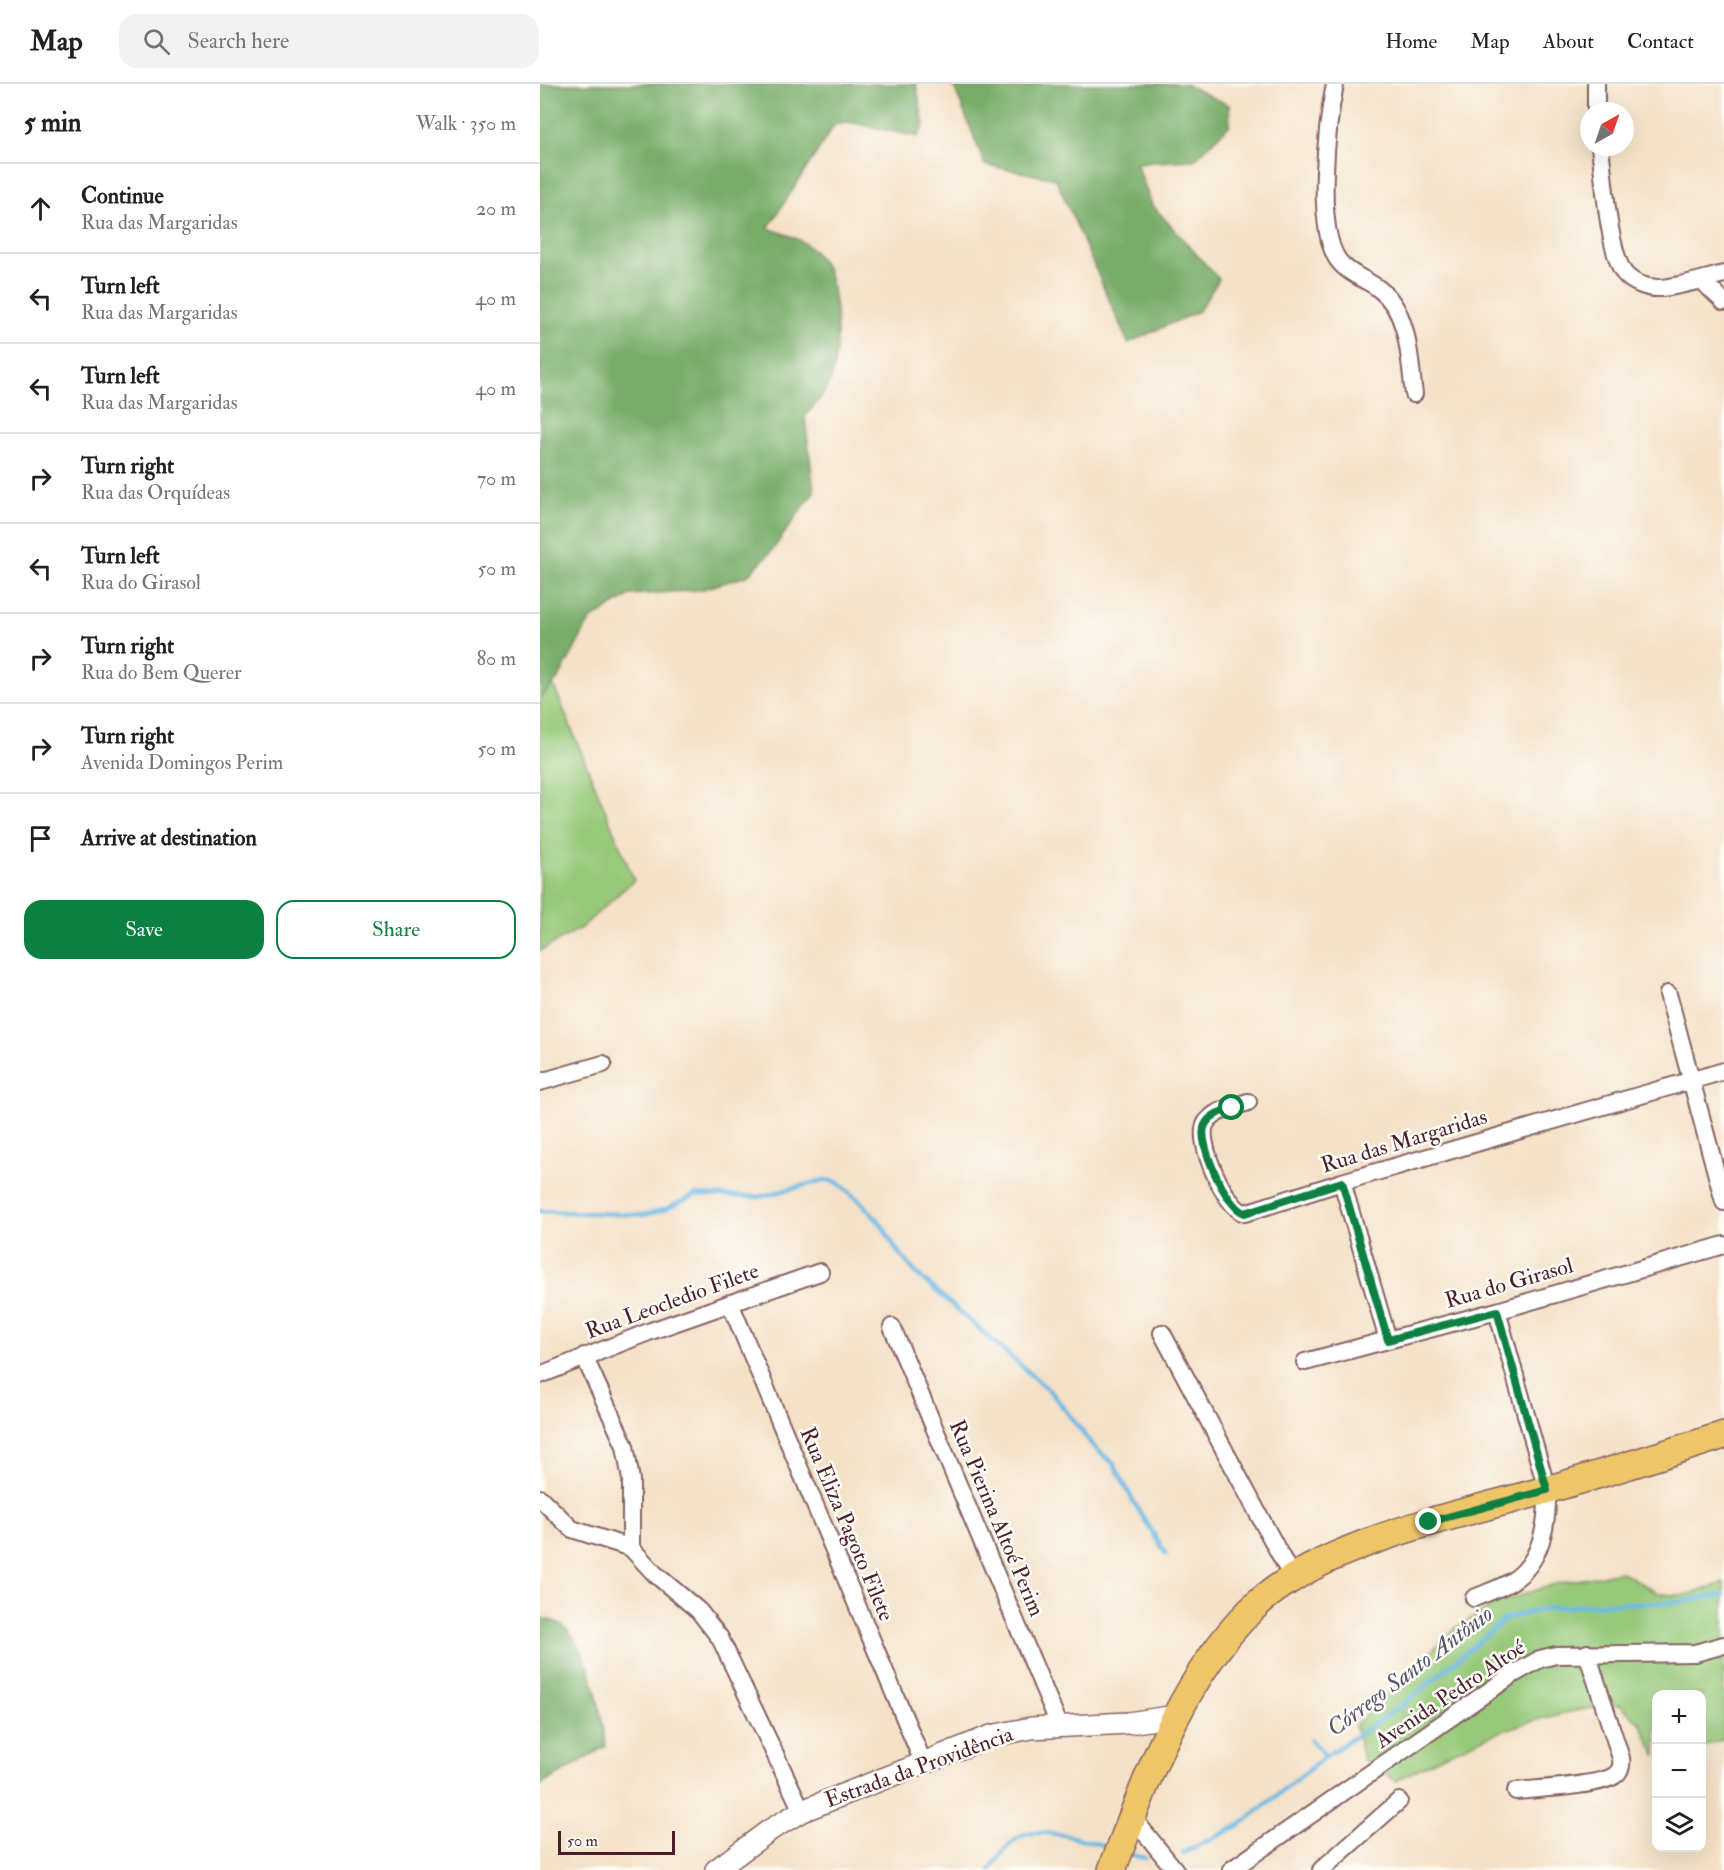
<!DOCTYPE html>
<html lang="en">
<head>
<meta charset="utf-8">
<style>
  :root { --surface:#fff; --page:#f2f2f2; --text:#202124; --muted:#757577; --line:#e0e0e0; --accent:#0b8043 }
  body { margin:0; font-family:"IM FELL Double Pica",serif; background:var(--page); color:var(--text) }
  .controls { position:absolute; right:18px; bottom:18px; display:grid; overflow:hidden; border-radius:12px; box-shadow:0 6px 24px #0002 }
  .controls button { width:54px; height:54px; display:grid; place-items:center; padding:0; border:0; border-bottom:2px solid var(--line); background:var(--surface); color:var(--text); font:30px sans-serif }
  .compass { position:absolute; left:1040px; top:18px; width:54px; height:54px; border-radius:50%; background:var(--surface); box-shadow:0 6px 24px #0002; rotate:40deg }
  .scale { position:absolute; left:18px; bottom:15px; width:117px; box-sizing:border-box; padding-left:6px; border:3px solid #4a1f2b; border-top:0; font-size:16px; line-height:21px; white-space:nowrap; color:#4a1f2b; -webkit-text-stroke:4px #fdfcf7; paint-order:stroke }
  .stop { position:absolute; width:18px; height:18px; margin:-14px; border:4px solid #0b8043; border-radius:50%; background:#fff }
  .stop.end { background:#0b8043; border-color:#fff; box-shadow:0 2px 6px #0008 }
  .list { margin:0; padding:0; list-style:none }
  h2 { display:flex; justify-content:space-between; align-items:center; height:78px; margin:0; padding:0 24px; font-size:26px }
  h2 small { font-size:20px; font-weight:400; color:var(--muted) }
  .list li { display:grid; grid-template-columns:39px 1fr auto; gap:18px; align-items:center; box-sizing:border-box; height:90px; padding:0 24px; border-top:2px solid var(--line) }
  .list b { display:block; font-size:22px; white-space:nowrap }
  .list p { margin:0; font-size:20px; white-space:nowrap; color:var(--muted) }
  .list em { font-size:20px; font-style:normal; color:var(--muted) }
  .actions { display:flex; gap:12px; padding:18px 24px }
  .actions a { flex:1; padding:14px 0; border:2px solid var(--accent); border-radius:18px; text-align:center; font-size:21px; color:var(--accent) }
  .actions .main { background:var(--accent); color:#fff }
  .icon { flex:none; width:33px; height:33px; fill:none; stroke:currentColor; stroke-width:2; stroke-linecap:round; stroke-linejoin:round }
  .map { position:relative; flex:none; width:1184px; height:1786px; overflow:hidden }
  header { display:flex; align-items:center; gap:36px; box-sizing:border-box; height:84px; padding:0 30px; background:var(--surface); border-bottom:2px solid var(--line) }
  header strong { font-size:28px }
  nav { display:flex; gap:33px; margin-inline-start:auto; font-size:21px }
  .search { width:420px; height:54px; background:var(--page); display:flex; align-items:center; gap:15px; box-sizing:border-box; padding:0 21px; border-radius:18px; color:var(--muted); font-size:22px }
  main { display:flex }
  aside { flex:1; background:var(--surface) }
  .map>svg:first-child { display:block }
  .green { fill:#96c979; stroke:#707452; stroke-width:1.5 }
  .forest { fill:#78ad69; stroke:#61664a; stroke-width:1.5 }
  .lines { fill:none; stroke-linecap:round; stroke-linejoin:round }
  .stream { stroke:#6bb9e5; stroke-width:4.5 }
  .minor-casing { stroke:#866362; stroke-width:20 }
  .tertiary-casing { stroke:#866362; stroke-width:24 }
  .primary-casing { stroke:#866362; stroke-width:30 }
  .minor { stroke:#fff; stroke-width:16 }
  .tertiary { stroke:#fff; stroke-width:21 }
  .primary { stroke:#eec569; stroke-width:27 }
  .route { stroke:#0b8043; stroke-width:8 }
  .labels { text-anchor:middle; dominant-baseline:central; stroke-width:5; stroke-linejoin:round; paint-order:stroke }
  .street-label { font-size:22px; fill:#4a1f2b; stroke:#fdfcf7 }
  .water-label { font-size:24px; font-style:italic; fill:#56556c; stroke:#fdfcf7 }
</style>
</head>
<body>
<header>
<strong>Map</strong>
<div class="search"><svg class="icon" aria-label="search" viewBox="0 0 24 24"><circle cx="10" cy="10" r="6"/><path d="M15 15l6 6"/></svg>Search here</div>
<nav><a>Home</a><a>Map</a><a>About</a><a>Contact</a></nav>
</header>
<main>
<aside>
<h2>5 min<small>Walk · 350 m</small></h2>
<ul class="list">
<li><svg class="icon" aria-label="ahead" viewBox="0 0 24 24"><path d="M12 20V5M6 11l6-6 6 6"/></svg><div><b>Continue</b><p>Rua das Margaridas</p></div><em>20 m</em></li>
<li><svg class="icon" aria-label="left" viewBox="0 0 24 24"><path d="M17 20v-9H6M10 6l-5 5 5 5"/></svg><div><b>Turn left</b><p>Rua das Margaridas</p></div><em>40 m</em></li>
<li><svg class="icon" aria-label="left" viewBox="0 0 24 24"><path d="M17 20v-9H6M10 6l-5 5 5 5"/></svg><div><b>Turn left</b><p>Rua das Margaridas</p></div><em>40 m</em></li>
<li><svg class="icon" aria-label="right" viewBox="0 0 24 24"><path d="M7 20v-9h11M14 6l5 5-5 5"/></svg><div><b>Turn right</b><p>Rua das Orquídeas</p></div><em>70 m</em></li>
<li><svg class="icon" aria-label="left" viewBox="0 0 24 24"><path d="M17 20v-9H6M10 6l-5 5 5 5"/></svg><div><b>Turn left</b><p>Rua do Girasol</p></div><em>50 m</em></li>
<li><svg class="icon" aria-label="right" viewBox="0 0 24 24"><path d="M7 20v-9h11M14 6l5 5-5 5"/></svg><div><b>Turn right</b><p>Rua do Bem Querer</p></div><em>80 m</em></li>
<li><svg class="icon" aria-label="right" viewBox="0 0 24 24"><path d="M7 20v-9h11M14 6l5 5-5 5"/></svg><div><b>Turn right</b><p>Avenida Domingos Perim</p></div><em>50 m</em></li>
<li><svg class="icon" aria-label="arrive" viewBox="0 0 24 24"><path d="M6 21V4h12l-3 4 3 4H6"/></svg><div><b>Arrive at destination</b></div></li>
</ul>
<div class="actions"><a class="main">Save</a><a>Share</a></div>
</aside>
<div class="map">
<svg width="1184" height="1786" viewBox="0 0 1184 1786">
  <rect width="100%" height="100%" fill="#fdfcf7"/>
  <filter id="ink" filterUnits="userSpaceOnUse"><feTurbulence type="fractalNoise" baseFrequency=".0167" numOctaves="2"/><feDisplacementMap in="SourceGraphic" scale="12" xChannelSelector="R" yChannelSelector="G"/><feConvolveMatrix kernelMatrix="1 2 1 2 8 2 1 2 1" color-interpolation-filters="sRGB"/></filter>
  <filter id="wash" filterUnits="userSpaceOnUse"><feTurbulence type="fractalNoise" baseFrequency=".008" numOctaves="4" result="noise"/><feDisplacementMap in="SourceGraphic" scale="24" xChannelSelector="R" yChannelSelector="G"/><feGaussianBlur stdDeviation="1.35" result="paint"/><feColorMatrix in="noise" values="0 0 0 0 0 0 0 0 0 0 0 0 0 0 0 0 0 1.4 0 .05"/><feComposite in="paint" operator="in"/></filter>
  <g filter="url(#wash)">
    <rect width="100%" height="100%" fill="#f4e1c7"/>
    <path class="green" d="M13 600 94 796 41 844 0 867V614Z
      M1081 1488C1093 1492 1109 1506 1119 1509 1141 1515 1164 1507 1184 1498V1655L1162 1663V1610H1116V1672L1101 1640 1080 1621C999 1627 926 1658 856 1697L823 1675 815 1641 915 1544 957 1519 1015 1500Z"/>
    <path class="forest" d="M0 0H376L384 42 378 53 308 38 295 40 228 144C252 152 265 155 282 177 300 202 302 277 287 304 282 314 272 324 265 333L274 408 231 468 207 492 159 506 90 511 50 536 19 594 0 614Z
      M413 0H645L689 21 690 41 654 76 596 79 612 121 679 195 659 227 588 259 516 95 445 81Z
      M0 1534C7 1536 17 1537 22 1541 51 1566 61 1625 66 1662L0 1702Z"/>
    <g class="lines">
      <path class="stream" d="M0 1127 104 1131 126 1125 155 1111 219 1113 285 1096 297 1098 319 1116 342 1141 355 1164 377 1190 512 1309 554 1363 574 1380 593 1417 626 1470
        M771 1656 786 1672
        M643 1769 700 1741 786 1672 864 1620 967 1534 1009 1524 1076 1519H1131L1184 1511
        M587 1770 605 1774
        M450 1786C458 1774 466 1762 478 1754 498 1741 550 1757 571 1764"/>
    </g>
  </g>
  <g filter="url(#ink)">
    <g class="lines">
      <defs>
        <path id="minor" d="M795 0C787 40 775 143 798 176 808 190 826 195 839 205 870 228 869 275 874 310
          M1056 0V27
          M1060 63C1064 93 1068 165 1084 189 1092 199 1108 205 1121 204 1142 202 1164 195 1184 190
          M1161 196 1184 218
          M1128 910 1184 1118
          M0 998 63 980
          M708 1018C694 1023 674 1026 666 1039 655 1056 686 1125 705 1129L802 1098 1184 987
          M802 1098 848 1256
          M190 1219 383 1678
          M352 1243 520 1643
          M622 1249 753 1495
          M44 1272 85 1362 91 1396V1464
          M765 1278 957 1227 1184 1161
          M0 1291 111 1247 280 1188
          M0 1414 32 1445 91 1464 115 1490 159 1527 180 1554 262 1727
          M934 1514C946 1509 961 1504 972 1497 1002 1478 1008 1438 1007 1406L957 1227
          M976 1707C995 1705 1062 1702 1075 1691 1081 1687 1082 1681 1081 1674L1047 1569
          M593 1734 635 1786
          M691 1786 972 1591 1000 1575 1016 1571 1155 1569 1184 1561
          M781 1786 859 1717"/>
        <path id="tertiary" d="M176 1786 230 1746 262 1727 451 1652 491 1644 588 1639 636 1632"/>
        <path id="primary" d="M572 1786C607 1695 640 1597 710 1527 777 1459 916 1432 1006 1406 1066 1389 1125 1370 1184 1351"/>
      </defs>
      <use href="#minor" class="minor-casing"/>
      <use href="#tertiary" class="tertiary-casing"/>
      <use href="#primary" class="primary-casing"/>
      <use href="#minor" class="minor"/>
      <use href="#tertiary" class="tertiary"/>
      <use href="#primary" class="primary"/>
    </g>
  </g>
  <g class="lines" filter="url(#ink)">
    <path class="route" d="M692 1024C682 1027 670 1031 665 1041 656 1057 687 1125 705 1129L802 1098 848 1256 957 1227 1007 1406 889 1438"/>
  </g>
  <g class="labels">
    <g class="street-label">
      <text transform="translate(864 1057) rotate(-17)">Rua das Margaridas</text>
      <text transform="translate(969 1199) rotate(-16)">Rua do Girasol</text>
      <text transform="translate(132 1217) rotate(-20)">Rua Leocledio Filete</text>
      <text transform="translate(457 1434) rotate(67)">Rua Pierina Altoé Perim</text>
      <text transform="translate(307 1440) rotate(67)">Rua Eliza Pagoto Filete</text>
      <text transform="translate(910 1610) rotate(-34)">Avenida Pedro Altoé</text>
      <text transform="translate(379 1683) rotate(-20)">Estrada da Providência</text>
    </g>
    <g class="water-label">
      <text transform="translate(870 1587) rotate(-37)">Córrego Santo Antônio</text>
    </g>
  </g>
</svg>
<div class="controls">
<button>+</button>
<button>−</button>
<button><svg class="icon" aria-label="layers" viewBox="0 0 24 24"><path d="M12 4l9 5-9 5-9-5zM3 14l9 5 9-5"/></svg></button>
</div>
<svg class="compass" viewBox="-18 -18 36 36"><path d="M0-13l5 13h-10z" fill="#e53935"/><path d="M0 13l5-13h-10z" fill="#757577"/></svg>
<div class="scale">50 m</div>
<div class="stop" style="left:692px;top:1024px"></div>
<div class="stop end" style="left:889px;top:1438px"></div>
</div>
</main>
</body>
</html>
